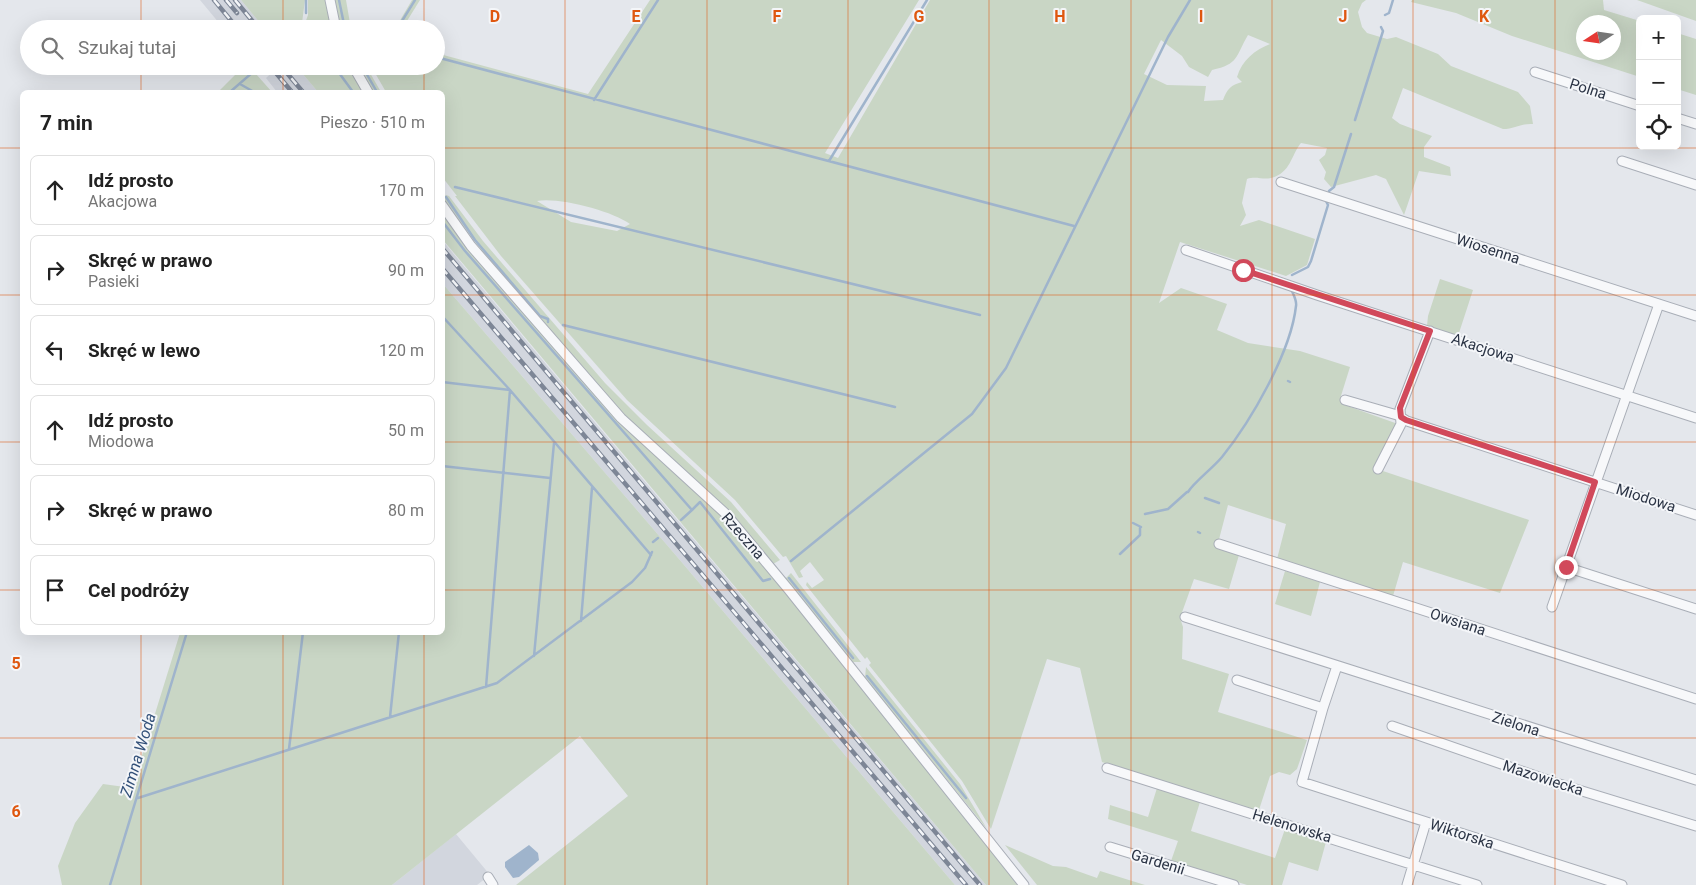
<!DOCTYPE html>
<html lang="pl">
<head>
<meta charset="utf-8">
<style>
  :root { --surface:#fff; --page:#f6f6f6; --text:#222; --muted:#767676; --line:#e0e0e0 }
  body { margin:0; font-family:Roboto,sans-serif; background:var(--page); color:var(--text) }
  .controls { position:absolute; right:15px; top:15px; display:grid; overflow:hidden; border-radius:8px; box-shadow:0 5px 20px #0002 }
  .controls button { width:45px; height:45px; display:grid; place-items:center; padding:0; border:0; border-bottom:1px solid var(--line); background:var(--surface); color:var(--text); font:25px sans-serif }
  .compass { position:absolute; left:1576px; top:15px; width:45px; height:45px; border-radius:50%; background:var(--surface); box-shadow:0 5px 20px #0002; rotate:258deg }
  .stop { position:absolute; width:15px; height:15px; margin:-11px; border:4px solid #d1495b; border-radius:50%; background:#fff }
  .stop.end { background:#d1495b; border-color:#fff; box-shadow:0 1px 5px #0008 }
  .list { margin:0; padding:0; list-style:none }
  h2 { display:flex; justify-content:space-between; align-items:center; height:65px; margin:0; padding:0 20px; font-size:21px }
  h2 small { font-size:16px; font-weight:400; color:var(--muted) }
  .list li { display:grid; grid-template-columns:32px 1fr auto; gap:15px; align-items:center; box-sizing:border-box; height:70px; margin:0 10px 10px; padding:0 10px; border:1px solid var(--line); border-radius:8px }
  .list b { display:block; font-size:19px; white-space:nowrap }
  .list p { margin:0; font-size:16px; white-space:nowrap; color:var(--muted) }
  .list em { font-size:16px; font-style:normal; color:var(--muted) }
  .icon { flex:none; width:28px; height:28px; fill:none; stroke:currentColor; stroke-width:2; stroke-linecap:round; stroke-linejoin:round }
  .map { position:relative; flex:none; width:1696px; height:885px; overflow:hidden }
  .search { position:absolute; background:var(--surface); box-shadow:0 5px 20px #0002; left:20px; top:20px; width:425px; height:55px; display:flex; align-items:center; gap:12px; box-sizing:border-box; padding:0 18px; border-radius:28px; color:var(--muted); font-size:19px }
  .panel { position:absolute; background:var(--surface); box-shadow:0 5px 20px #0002; left:20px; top:90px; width:425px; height:545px; border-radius:8px }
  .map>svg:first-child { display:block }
  .built { fill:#d2d6de }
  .green { fill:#c9d6c5; fill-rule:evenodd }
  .water { fill:#9fb4cc }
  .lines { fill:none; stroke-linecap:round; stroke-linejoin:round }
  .stream { stroke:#9fb4cc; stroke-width:2.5 }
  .minor-casing { stroke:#a9aeb7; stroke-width:11 }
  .minor { stroke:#f7f8fa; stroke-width:9 }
  .rail-casing { stroke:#7d8696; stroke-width:4.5 }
  .rail { stroke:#f4f6f9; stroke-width:2.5; stroke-dasharray:8; stroke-linecap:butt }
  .route { stroke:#d1495b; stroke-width:6 }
  .grid { fill:none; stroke:#df570f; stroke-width:1; stroke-opacity:0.55 }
  .labels { text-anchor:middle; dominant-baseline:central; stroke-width:4; stroke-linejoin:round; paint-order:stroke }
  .street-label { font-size:15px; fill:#2b3445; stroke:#f4f6f9 }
  .water-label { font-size:16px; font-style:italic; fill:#34527a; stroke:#f4f6f9 }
  .grid-label { font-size:16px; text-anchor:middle; font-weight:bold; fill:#df570f; stroke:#f4f6f9; stroke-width:4; stroke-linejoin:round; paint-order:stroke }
</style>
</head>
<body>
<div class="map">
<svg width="1696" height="885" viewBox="0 0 1696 885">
  <rect width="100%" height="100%" fill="#e4e7ec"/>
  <path class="built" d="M200 0H241L265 29H224Z
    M279 66H296L318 92H277L266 78Z
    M442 240 604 433 986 885H955L679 559 443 284Z
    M456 834 490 875 477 885H392Z"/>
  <path class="green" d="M241 0H305L302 23 297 29H265Z
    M308 0H326L333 29H303L308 15Z
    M334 0H346L351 29H341Z
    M412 0H420L402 29H395Z
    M650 0H919L825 153 838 158 930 0H1366L1362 3 1358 12 1362 27 1367 33 1387 39 1396 37 1438 54 1451 66 1518 92 1530 106 1533 124C1521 123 1515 129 1503 129L1403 88 1392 118 1400 124 1432 136 1424 147V157L1450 167 1451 176 1419 171 1404 215 1386 179 1376 175 1331 187 1324 179 1326 172 1319 160 1325 155 1327 148 1301 143C1291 155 1291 173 1271 178 1263 180 1256 176 1247 179L1242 203 1246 215 1240 226 1259 220 1315 239 1307 265 1286 276 1180 242 1159 303 1181 288 1227 304 1217 330 1248 343 1300 351 1350 367 1340 399 1342 404 1398 424 1377 469 1529 520 1500 593 1403 562 1393 596 1277 559 1286 524 1228 505 1217 547 1239 555 1229 589 1194 579 1180 618 1183 627 1182 659 1229 674 1218 712 1307 740 1297 769 1290 775 1279 772 1270 776 1258 813 1102 762 1080 668 1047 659 991 829 962 781 869 665 871 663 867 657 865 659 806 585 807 582 812 588 824 580 810 562 800 571 803 577 799 578 786 556 783 557 735 500 627 400 501 256 455 196H457L443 178 442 92H386L371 66H436V53L588 94ZM1248 35 1270 44C1255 50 1242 60 1237 77L1242 82C1231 85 1227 89 1223 100L1204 101 1206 86 1167 85 1144 74 1161 40 1182 56 1189 67 1208 77 1212 70C1239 64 1235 57 1248 35ZM537 201C559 197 612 211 630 224L617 231 571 222Z
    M1412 0H1603L1604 10 1640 21V77L1512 36 1456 13 1411 2ZM1584 22H1614V52H1584Z
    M1637 0H1696V21Z
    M1677 33 1696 39V95L1677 89Z
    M244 66H249L272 92H218Z
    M296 66H349L364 92H318Z
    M359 66H366L381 92H374Z
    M446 195 449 196 483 241 605 383 647 425 731 502 780 560 773 564 705 488 644 435 609 399 492 265 443 198Z
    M442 211 472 253 591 390 612 413 712 506 768 570 1020 885H986L443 240Z
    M1440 279 1473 290 1458 336 1427 326 1428 316Z
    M443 284 679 559 955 885H516L628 796 580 736 392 885H62L58 866 75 823 103 784 132 788 180 633 442 632Z
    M1285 571 1320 582 1311 616 1275 604Z
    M791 573 861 662H852L785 579Z
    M866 667 960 784 987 829 865 678Z
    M1157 788 1200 802 1191 831 1275 858 1285 829 1326 842 1318 871 1289 862 1282 885H1247L1171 861 1178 841 1108 819 1110 805 1148 817Z
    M1005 845 1053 866 1066 867 1097 878 1100 871 1145 885H1037Z"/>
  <path class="water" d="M529 845 538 853 539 860 519 877 513 878 505 867V862Z"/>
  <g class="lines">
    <path class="stream" d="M339 0 345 29
      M306 13V0
      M1385 15 1389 13 1393 0
      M317 26 327 28
      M397 29 415 0
      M436 57 1074 226
      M334 66 353 92
      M362 66 377 92
      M240 84 254 92
      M230 92 260 66
      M594 100 658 0
      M1355 120 1383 31 1381 27
      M829 161 927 0
      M455 187 980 315
      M1329 191 1334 187 1351 134
      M446 197 475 240 540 316 548 319V322
      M442 221 465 251 692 510 700 502 763 581 770 579
      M1292 275 1308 267 1311 261 1328 205 1326 201
      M442 316 510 390 651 555
      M563 325 895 407
      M1288 381 1290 382
      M442 382 510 390 486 687
      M442 466 550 478
      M1188 492C1194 482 1212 469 1222 457 1251 421 1291 352 1296 306 1297 301 1294 296 1292 291
      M1205 498 1219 503
      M1145 514 1168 509 1187 492
      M681 520 692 510
      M1133 523 1141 527
      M1198 532 1200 533
      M653 542 658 538
      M1120 554 1140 535V528
      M791 561 972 414 1006 368 1168 37 1190 0
      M789 578 853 658
      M581 621 592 488
      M534 656 554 443
      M867 676 966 798
      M390 717 399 632
      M289 749 303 632
      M138 798 497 683 632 582 645 568 652 552
      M110 885 187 632"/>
    <defs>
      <path id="minor" d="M330 0 336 29
        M353 66 368 92
        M1535 72 1640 106
        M1677 118 1696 124
        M1622 161 1696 185
        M1281 182 1696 316
        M442 205 471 246 621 418 726 514 789 590 1024 885
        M1186 250 1317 295 1696 418
        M1345 400 1397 415 1407 421 1696 515
        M1378 469 1401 424 1400 409 1430 331
        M1219 544 1696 699
        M1566 567 1696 609
        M1552 607 1659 304
        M1185 617 1696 780
        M1237 680 1323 708 1337 666
        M1323 708 1302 782 1622 885
        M1392 726 1556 783 1696 826
        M1107 768 1477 885
        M1110 847 1234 885
        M488 877 493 885
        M1407 885 1426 822"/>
    </defs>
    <use href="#minor" class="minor-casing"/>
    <use href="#minor" class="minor"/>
    <defs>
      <path id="rail" d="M214 0 238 29
        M226 0 237 13
        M235 0 259 29
        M270 66 292 92
        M281 66 303 92
        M442 248 980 885
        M442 268 966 885"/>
    </defs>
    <use href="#rail" class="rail-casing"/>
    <use href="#rail" class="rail"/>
  </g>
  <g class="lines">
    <path class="route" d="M1243 270 1430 331 1400 408 1401 417 1406 420 1595 482 1566 567"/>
  </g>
  <path class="grid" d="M141 0V29M283 0V29M424 0V29M565 0V885M707 0V885M848 0V885M989 0V885M1131 0V885M1272 0V885M1413 0V885M1555 0V885M141 66V92M283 66V92M424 66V92M0 148H22M442 148H1696M0 295H22M442 295H1696M0 442H22M442 442H1696M0 590H22M442 590H1696M141 632V885M283 632V885M424 632V885M0 738H1696"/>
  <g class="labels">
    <g class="street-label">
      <text transform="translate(1588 89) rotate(18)">Polna</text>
      <text transform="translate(1488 249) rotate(18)">Wiosenna</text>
      <text transform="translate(1483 348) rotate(18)">Akacjowa</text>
      <text transform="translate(1646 498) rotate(18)">Miodowa</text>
      <text transform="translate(743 536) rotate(49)">Rzeczna</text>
      <text transform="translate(1458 622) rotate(18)">Owsiana</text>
      <text transform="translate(1516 724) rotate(18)">Zielona</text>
      <text transform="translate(1543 778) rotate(18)">Mazowiecka</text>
      <text transform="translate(1292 826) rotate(17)">Helenowska</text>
      <text transform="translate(1462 834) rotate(18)">Wiktorska</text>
      <text transform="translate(1158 862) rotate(17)">Gardenii</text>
    </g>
    <g class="water-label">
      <text transform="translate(138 755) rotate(-73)">Zimna Woda</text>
    </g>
  </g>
  <g class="grid-label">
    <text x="495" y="22">D</text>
    <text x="636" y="22">E</text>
    <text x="777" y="22">F</text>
    <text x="919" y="22">G</text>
    <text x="1060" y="22">H</text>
    <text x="1201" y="22">I</text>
    <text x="1343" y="22">J</text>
    <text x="1484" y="22">K</text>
    <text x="16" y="669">5</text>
    <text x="16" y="817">6</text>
  </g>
</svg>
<div class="controls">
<button>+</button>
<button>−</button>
<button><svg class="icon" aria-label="locate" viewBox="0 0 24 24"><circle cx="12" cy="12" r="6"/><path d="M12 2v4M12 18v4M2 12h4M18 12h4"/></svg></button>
</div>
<svg class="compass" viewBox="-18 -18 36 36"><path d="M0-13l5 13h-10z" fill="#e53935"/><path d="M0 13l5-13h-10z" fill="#767676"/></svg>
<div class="stop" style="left:1243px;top:270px"></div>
<div class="stop end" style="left:1566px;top:567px"></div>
<div class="search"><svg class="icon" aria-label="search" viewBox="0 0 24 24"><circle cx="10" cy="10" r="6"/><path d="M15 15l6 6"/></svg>Szukaj tutaj</div>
<section class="panel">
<h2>7 min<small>Pieszo · 510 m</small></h2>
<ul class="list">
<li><svg class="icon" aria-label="ahead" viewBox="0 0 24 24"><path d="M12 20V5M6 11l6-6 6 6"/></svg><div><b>Idź prosto</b><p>Akacjowa</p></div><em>170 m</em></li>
<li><svg class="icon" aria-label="right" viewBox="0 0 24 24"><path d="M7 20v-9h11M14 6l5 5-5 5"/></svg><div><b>Skręć w prawo</b><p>Pasieki</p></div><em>90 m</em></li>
<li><svg class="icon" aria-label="left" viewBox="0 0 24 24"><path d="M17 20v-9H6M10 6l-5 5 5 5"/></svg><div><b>Skręć w lewo</b></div><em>120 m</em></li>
<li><svg class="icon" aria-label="ahead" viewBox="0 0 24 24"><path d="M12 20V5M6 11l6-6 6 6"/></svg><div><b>Idź prosto</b><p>Miodowa</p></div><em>50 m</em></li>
<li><svg class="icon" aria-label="right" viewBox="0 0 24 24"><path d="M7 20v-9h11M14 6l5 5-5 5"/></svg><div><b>Skręć w prawo</b></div><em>80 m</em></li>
<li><svg class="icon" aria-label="arrive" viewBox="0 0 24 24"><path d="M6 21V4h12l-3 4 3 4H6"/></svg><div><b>Cel podróży</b></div></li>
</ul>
</section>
</div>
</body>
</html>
